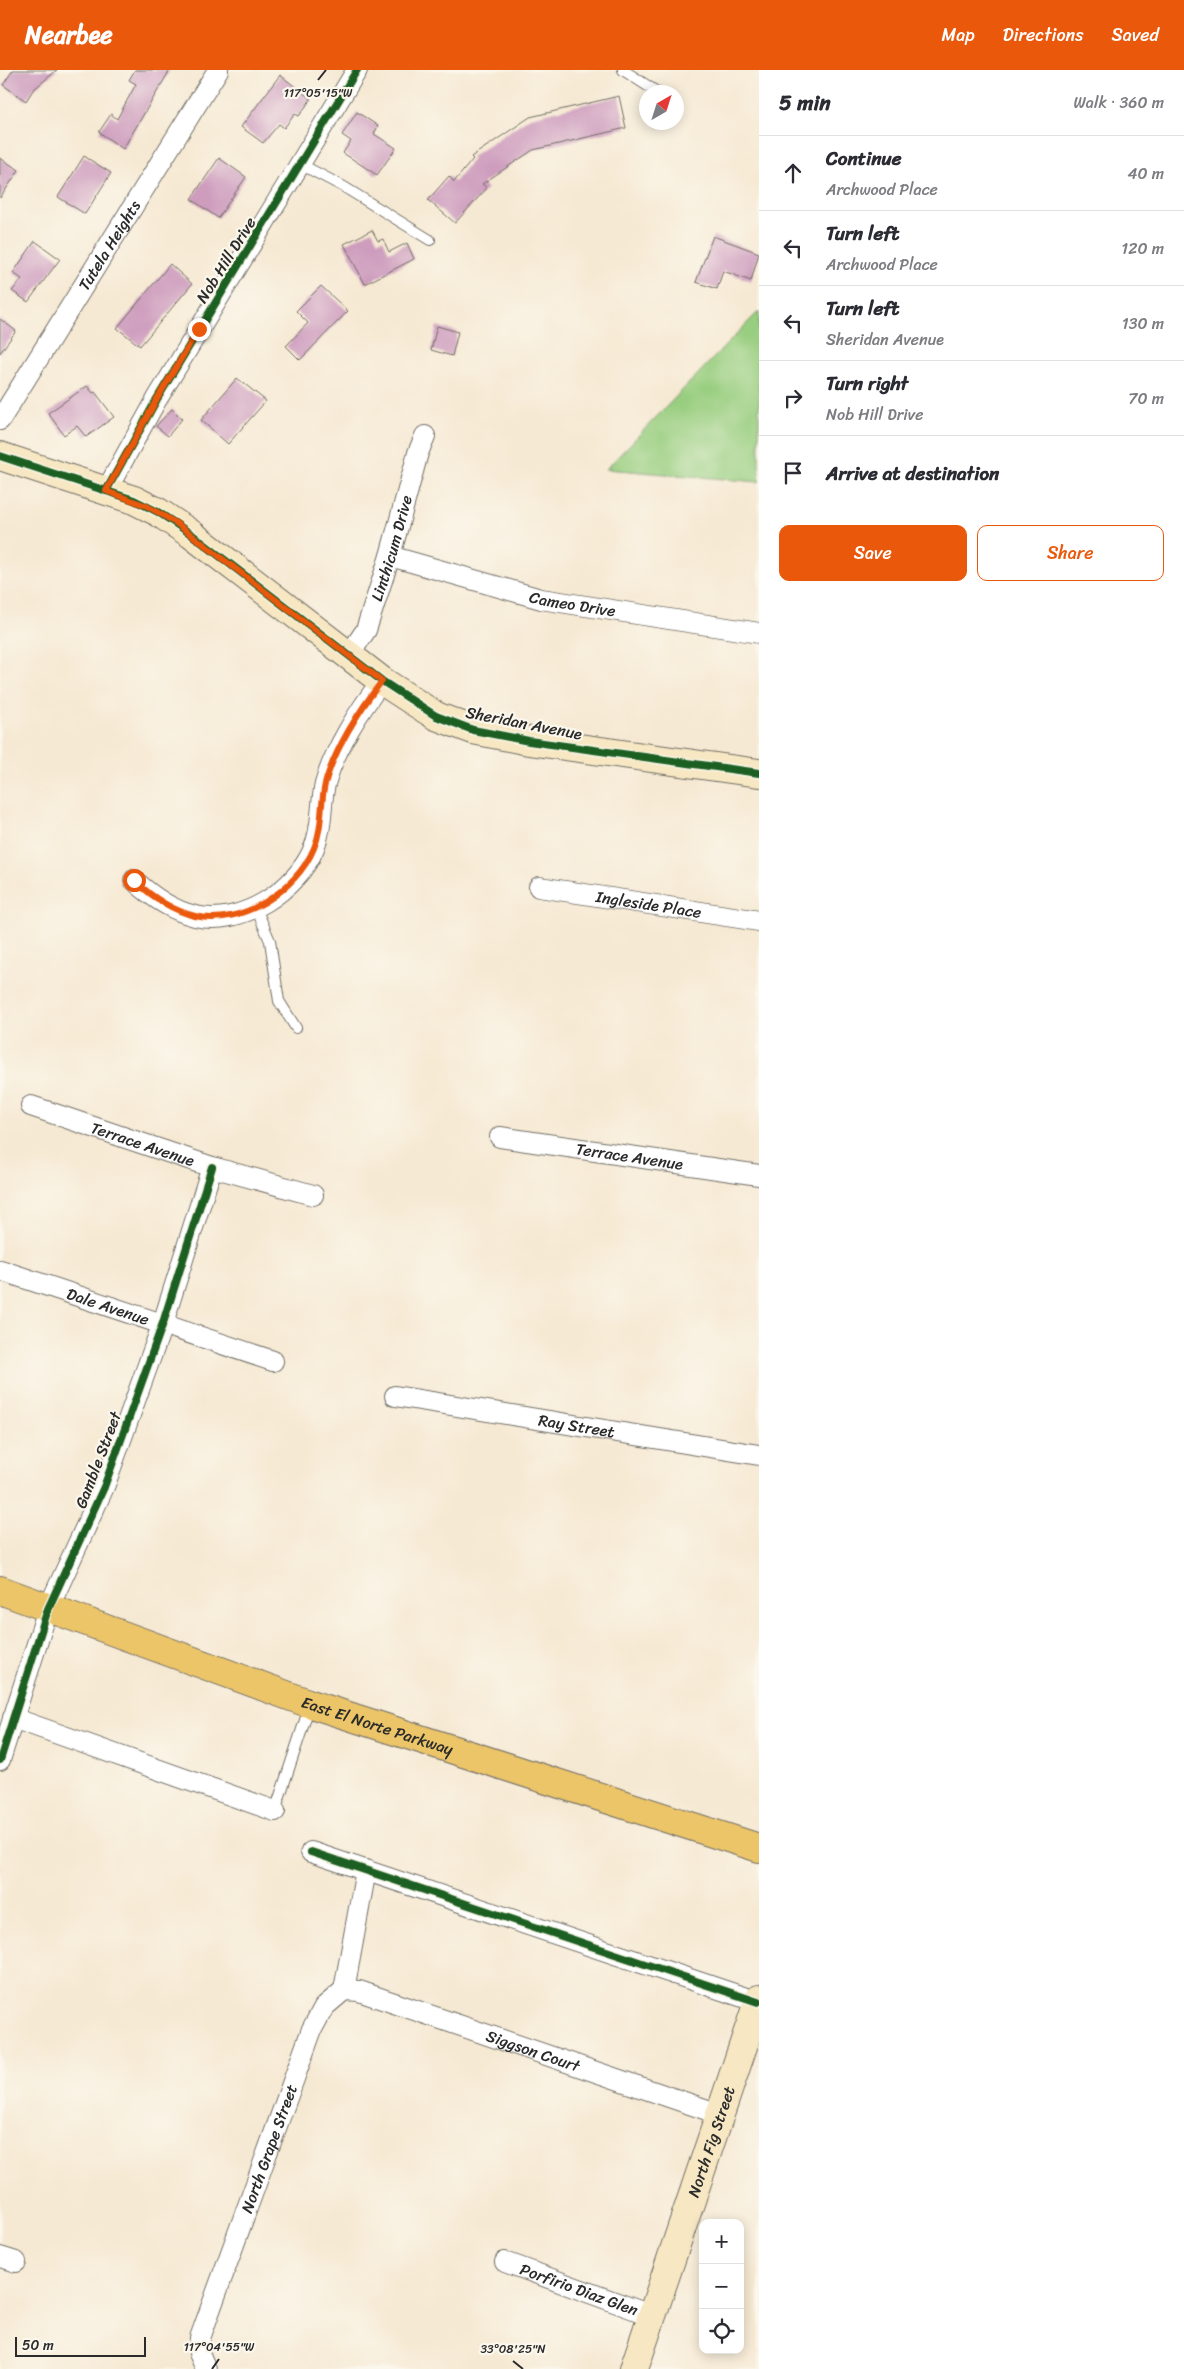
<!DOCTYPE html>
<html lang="en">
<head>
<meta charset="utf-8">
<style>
  :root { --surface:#fff; --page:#f2f2f3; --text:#2b2b33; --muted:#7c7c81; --line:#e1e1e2; --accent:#ea580c }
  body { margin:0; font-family:Sriracha,sans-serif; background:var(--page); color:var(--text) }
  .controls { position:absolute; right:15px; bottom:15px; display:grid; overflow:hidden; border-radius:10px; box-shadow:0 2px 12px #0003 }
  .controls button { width:45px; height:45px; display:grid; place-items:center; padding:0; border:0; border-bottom:1px solid var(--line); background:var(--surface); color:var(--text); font:25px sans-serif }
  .compass { position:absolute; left:639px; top:15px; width:45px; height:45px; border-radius:50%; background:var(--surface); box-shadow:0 2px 12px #0003; rotate:39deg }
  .scale { position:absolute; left:15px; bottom:12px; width:131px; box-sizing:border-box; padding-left:5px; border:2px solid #2b2b2b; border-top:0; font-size:14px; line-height:18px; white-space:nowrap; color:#2b2b2b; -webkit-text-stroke:4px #fbf7ec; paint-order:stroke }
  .stop { position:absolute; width:15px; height:15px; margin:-11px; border:4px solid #ea580c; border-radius:50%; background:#fff }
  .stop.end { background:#ea580c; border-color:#fff; box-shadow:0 1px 5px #0008 }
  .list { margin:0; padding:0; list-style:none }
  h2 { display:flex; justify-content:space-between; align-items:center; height:65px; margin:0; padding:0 20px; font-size:21px }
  h2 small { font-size:16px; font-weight:400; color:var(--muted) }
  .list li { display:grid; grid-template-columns:32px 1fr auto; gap:15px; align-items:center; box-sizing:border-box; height:75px; padding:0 20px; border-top:1px solid var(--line) }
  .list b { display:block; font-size:19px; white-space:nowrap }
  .list p { margin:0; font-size:16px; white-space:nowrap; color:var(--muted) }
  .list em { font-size:16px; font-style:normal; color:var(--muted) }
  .actions { display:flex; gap:10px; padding:15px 20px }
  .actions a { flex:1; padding:11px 0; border:1px solid var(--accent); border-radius:10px; text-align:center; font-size:18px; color:var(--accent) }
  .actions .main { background:var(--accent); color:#fff }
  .icon { flex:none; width:28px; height:28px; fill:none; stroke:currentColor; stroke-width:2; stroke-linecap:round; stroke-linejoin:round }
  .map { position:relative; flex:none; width:759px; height:2299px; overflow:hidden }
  header { display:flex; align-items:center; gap:30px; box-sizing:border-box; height:70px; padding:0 25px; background:var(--accent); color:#fff }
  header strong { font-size:24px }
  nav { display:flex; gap:28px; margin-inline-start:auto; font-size:18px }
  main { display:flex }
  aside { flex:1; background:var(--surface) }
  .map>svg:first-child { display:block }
  .green { fill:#98ce7f; stroke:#627c55 }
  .building { fill:#ce9dbe }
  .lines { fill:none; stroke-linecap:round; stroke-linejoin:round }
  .lane-casing { stroke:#726e66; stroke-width:12 }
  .street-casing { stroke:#726e66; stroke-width:22 }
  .secondary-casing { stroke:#726e66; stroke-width:30 }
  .primary-casing { stroke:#726e66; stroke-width:30 }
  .lane { stroke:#fff; stroke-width:10 }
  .street { stroke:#fff; stroke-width:20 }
  .secondary { stroke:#f7e8c3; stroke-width:28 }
  .primary { stroke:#ecc569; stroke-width:28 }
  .cycleway-casing { stroke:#fbf7ec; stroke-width:11 }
  .cycleway { stroke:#1b5e20; stroke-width:8 }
  .route { stroke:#ea580c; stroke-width:6 }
  .ticks { fill:none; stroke:#2b2b2b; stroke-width:2 }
  .labels { text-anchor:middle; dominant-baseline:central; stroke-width:4.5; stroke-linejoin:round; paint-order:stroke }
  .street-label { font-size:16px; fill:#2b2b2b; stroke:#fbf7ec }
  .ticks-label { font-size:12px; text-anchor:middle; fill:#2b2b2b; stroke:#fbf7ec; stroke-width:4.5; stroke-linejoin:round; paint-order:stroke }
</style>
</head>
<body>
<header>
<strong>Nearbee</strong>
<nav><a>Map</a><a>Directions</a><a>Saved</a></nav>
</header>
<main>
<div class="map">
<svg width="759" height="2299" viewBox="0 0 759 2299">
  <rect width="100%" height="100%" fill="#fbf7ec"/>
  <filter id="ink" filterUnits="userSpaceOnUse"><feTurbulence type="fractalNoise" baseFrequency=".02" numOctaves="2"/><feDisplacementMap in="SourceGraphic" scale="10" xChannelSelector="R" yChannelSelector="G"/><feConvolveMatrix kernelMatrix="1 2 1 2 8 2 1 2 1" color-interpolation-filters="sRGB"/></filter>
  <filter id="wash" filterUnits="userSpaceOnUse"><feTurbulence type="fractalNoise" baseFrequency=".0096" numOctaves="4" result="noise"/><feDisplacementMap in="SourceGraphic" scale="20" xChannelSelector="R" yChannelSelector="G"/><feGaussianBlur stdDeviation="1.12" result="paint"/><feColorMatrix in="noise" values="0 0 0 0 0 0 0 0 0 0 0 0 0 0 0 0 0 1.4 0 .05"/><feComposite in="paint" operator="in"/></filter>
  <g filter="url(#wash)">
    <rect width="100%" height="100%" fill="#f6e9d3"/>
    <path class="green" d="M759 241V412L606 399Z"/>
    <g id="blocks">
      <path class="building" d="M13 0H57L33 20 26 31 3 15Z
        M135 0H170L123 79 99 62 111 44 117 49 136 14 129 10Z
        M280 5 311 29 299 46 295 44 284 58 279 54 263 73 241 57Z
        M619 26 626 58 533 80 482 114 487 118 455 153 428 130 449 106 454 112 473 89 471 87 530 47Z
        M357 42 378 56 374 64 396 78 377 105 343 83 351 71 342 65Z
        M84 86 111 103 85 144 58 127Z
        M0 88 19 100 0 128Z
        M219 88 246 107 218 148 191 129Z
        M372 160 378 171 383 169 389 182 407 173 414 189 365 214 344 174Z
        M713 166 759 183 751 211 723 201 717 219 696 212Z
        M35 171 60 189 28 232 12 221 22 209 13 203Z
        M170 194 192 214 140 276 117 258Z
        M321 216 348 241 300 290 286 276 308 253 296 241Z
        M0 249 16 261 0 283Z
        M437 256 458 262 452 286 431 280Z
        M237 308 266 331 228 374 201 350Z
        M87 316 93 323 95 322 114 347 86 367 77 356 64 365 48 343Z
        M172 339 182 349 168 366 156 356Z"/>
    </g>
  </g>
  <g filter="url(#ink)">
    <use href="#blocks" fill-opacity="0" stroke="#726e66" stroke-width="1"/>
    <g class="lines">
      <defs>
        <path id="lane" d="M623 0 657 22
          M300 94 344 117 430 170
          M256 838 270 871 279 931 296 958
          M275 1741 310 1635"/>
        <g id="street">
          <path id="s1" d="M0 350 218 0"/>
          <path d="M106 421 157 329 357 0"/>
          <path id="s2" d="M390 486 541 529 759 563"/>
          <path id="s3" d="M349 585 366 560 390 486 418 383 425 366"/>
          <path d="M134 810C151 826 170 840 195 846 241 857 297 820 314 778 323 757 320 736 325 714 334 680 360 639 382 611"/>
          <path id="s4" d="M539 817 759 851"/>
          <path id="s5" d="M31 1036 212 1097 313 1125"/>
          <path id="s6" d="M500 1067 759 1105"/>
          <path id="s7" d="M0 1200 273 1291"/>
          <path id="s8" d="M395 1326 759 1385"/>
          <path d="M13 1648 275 1741"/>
          <path d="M0 1690 48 1539 104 1417 163 1253 212 1097"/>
          <path d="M311 1782 758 1932"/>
          <path id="s9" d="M344 1920 359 1921 722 2045"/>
          <path d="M344 1920 366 1800"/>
          <path d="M0 2187 16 2192"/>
          <path id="s10" d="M505 2192 653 2246"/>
          <path id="s11" d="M206 2299 199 2283 200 2268 312 1959 324 1937 344 1920"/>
        </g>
        <g id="secondary">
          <path d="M0 386 134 430 158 442 191 464 382 611 436 646 473 660 529 671 759 703"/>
          <path id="s12" d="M634 2299 759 1929"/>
        </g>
        <g id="primary">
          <path id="s13" d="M0 1520 308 1633 759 1778"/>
        </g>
      </defs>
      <use href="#lane" class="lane-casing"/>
      <use href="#street" class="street-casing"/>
      <use href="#secondary" class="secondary-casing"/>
      <use href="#primary" class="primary-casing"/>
      <use href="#lane" class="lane"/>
      <use href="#street" class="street"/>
      <use href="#secondary" class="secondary"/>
      <use href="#primary" class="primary"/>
      <defs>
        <path id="cycleway" d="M0 386 134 430 158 442 191 464 382 611 436 646 473 660 529 671 759 703
          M106 421 157 329 357 0
          M0 1690 48 1539 104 1417 163 1253 212 1097
          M311 1782 758 1932"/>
      </defs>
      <use href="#cycleway" class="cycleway-casing"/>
      <use href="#cycleway" class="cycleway"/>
    </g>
  </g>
  <g class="lines" filter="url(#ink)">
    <path class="route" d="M134 810C151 826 170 840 195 846 241 857 297 820 314 778 323 757 320 735 325 714 334 680 360 639 382 611L176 453 147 436 106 421 157 329 199 259"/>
  </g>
  <path class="ticks" d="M318 10 326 0M513 2291 523 2299M212 2299 219 2289"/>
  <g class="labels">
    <g class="street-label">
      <text stroke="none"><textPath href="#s1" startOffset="206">Tutela Heights</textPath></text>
      <text transform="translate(226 190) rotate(-58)">Nob Hill Drive</text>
      <text stroke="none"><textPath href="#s3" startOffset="116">Linthicum Drive</textPath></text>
      <text stroke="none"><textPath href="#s2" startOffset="189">Cameo Drive</textPath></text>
      <text transform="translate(524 653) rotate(11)">Sheridan Avenue</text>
      <text stroke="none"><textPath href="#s4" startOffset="111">Ingleside Place</textPath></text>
      <text stroke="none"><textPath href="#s5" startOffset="118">Terrace Avenue</textPath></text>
      <text stroke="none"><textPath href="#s6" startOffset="131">Terrace Avenue</textPath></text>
      <text stroke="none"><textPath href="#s7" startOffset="114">Dale Avenue</textPath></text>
      <text stroke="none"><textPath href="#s8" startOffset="184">Ray Street</textPath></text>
      <text transform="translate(98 1390) rotate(-69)">Gamble Street</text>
      <text stroke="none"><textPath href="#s13" startOffset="401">East El Norte Parkway</textPath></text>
      <text stroke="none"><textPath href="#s9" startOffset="199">Siggson Court</textPath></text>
      <text stroke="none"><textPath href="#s12" startOffset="240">North Fig Street</textPath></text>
      <text stroke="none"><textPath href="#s11" startOffset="234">North Grape Street</textPath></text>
      <text stroke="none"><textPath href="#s10" startOffset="79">Porfirio Diaz Glen</textPath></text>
    </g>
  </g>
  <g class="ticks-label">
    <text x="318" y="27">117°05'15"W</text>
    <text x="219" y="2281">117°04'55"W</text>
    <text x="513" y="2283">33°08'25"N</text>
  </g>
</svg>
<div class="controls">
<button>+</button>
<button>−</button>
<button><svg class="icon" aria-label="locate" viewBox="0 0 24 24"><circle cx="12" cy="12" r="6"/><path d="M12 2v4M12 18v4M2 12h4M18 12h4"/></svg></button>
</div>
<svg class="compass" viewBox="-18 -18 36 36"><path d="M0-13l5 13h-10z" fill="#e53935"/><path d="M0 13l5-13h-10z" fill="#7c7c81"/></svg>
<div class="scale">50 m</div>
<div class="stop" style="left:134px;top:810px"></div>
<div class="stop end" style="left:199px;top:259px"></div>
</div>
<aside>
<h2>5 min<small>Walk · 360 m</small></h2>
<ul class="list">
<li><svg class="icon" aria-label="ahead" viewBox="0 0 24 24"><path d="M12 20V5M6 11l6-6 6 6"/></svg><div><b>Continue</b><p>Archwood Place</p></div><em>40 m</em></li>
<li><svg class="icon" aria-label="left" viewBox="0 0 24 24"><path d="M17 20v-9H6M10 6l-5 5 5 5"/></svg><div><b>Turn left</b><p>Archwood Place</p></div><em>120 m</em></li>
<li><svg class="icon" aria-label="left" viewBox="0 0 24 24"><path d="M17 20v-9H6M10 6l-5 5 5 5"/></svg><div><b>Turn left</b><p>Sheridan Avenue</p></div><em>130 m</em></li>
<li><svg class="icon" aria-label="right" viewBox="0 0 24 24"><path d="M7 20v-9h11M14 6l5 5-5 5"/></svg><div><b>Turn right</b><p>Nob Hill Drive</p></div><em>70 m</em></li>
<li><svg class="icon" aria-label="arrive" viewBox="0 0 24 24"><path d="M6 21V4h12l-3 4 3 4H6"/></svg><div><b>Arrive at destination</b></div></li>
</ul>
<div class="actions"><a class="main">Save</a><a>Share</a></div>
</aside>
</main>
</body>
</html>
